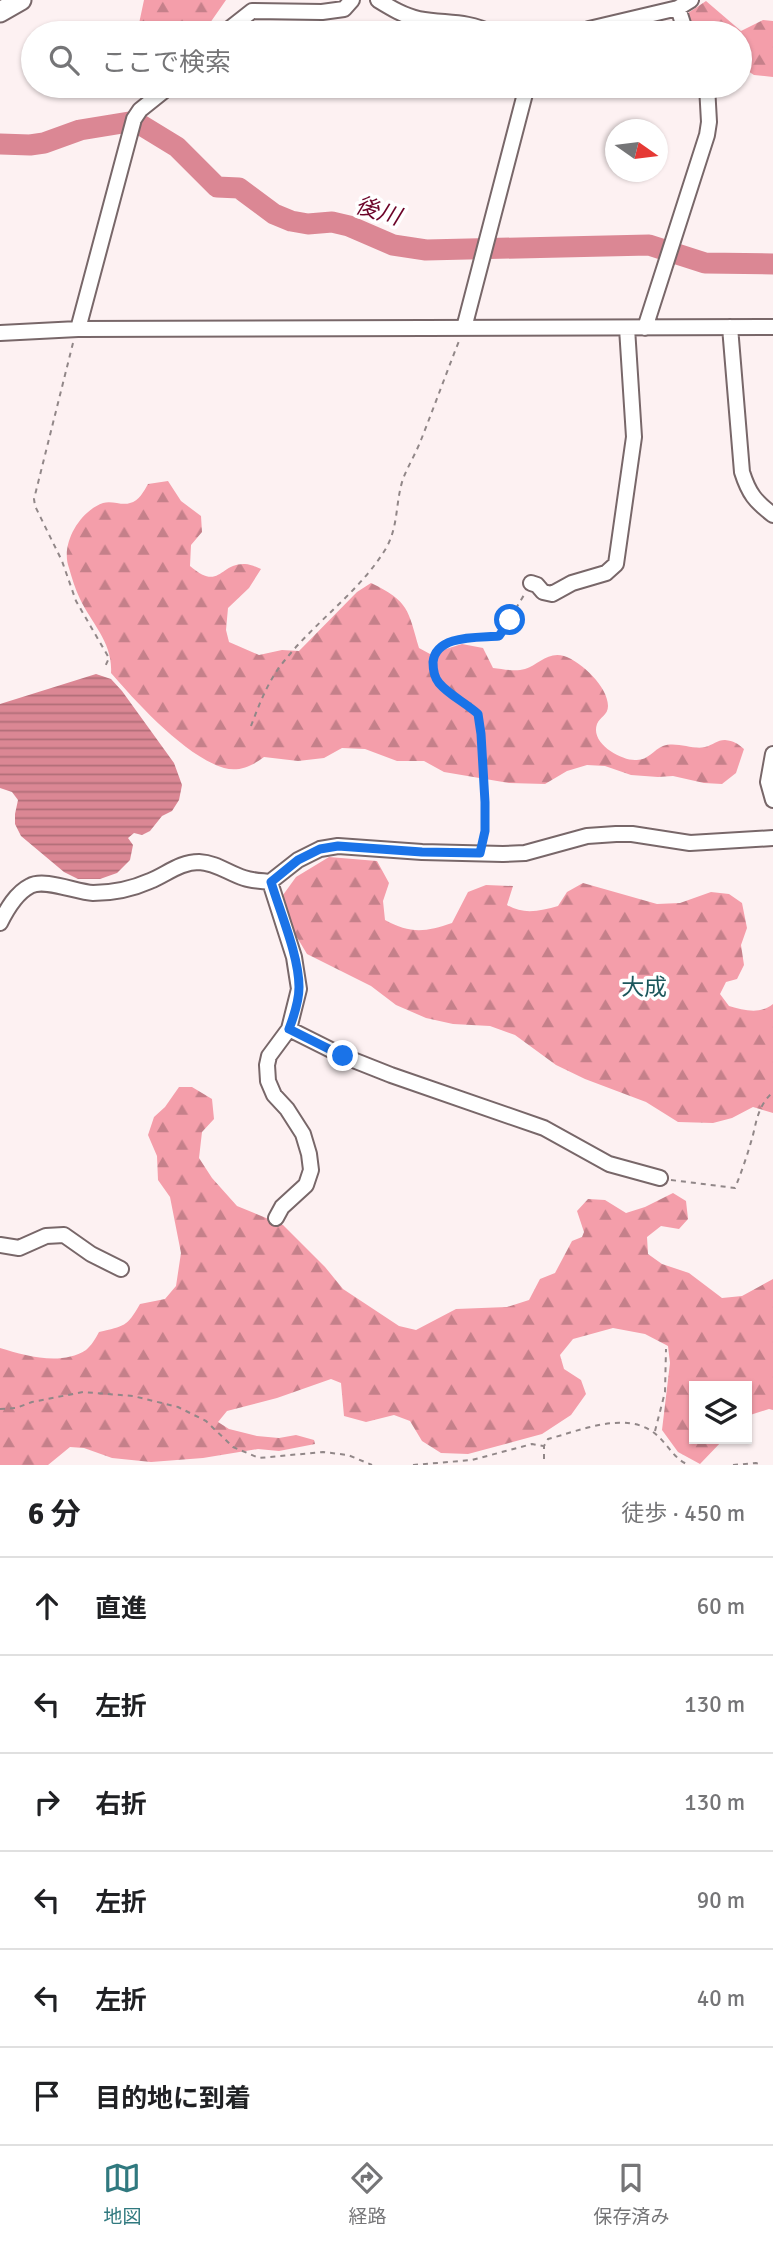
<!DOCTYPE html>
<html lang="ja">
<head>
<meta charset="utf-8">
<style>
  :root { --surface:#fff; --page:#f6f6f6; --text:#202124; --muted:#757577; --line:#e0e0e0; --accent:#30797f }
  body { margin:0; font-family:Signika,"Noto Sans JP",sans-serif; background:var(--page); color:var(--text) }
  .controls { position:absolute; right:21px; bottom:21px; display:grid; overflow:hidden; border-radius:0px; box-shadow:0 2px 5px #0004 }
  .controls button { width:63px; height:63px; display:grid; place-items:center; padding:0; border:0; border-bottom:2px solid var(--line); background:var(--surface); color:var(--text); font:35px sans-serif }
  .compass { position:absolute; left:605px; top:119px; width:63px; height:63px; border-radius:50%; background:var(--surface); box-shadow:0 2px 5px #0004; rotate:104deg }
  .stop { position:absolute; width:21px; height:21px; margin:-16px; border:5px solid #1a73e8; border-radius:50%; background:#fff }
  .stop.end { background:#1a73e8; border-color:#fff; box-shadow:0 2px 7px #0008 }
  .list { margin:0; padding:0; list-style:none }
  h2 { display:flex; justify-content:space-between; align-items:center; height:91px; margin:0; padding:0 28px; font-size:30px }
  h2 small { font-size:23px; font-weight:400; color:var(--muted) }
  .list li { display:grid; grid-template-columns:46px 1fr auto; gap:21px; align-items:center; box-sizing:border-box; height:98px; padding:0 28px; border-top:2px solid var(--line) }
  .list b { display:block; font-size:26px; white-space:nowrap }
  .list em { font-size:23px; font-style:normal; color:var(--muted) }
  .icon { flex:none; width:38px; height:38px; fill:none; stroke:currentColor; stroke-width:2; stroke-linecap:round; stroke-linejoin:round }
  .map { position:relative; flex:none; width:773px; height:1465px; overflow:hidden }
  .search { position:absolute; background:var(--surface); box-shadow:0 2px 5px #0004; left:21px; right:21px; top:21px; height:77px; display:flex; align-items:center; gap:18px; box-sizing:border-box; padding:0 24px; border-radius:38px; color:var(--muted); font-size:26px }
  .sheet { height:679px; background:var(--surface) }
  nav { display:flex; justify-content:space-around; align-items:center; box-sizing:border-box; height:98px; border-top:2px solid var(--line); background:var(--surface); font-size:19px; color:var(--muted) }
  nav a { display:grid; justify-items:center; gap:4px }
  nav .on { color:var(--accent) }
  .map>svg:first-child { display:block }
  .forest { fill:url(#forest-firs) }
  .water { fill:url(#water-rules) }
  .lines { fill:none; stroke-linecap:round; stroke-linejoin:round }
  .river { stroke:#db8794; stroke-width:21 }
  .street-casing { stroke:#786769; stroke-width:18 }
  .secondary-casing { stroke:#786769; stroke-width:23 }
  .path { stroke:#918788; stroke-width:2; stroke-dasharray:5 5; stroke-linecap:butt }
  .street { stroke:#fff; stroke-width:14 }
  .secondary { stroke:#fff; stroke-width:19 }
  .route { stroke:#1a73e8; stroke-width:9 }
  .labels { text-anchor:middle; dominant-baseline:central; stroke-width:7; stroke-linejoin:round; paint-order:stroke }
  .water-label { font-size:23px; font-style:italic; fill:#6c0328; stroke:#fff }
  .neighbourhood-label { font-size:23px; fill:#1c575c; stroke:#fff }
</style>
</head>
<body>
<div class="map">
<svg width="773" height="1465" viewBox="0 0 773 1465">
  <defs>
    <pattern id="forest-firs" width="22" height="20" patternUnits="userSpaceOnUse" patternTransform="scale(1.75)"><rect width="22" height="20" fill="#f49eaa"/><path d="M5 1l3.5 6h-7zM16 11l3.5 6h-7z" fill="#c5808a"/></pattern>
    <pattern id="water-rules" width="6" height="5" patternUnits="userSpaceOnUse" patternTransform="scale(1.75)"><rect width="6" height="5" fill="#db8794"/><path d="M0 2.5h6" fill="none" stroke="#b16e78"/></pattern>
  </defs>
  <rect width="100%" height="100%" fill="#fdf1f2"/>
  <path class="forest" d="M144 0H226L203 33H137Z
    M706 1 741 31 763 20 773 21V77L754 75 740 66V33H692L685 15Z
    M168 481 181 501 201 516 202 532 191 545 190 566C220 592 219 563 245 564 250 564 256 567 261 569L249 588 228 608 226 630 229 642 259 655 282 650 299 651 357 592 371 583C409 601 408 610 419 648L430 654 462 644 483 648 493 668C503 669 515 672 525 669 538 665 548 651 564 656 582 662 608 687 608 706 608 715 600 717 597 724 590 743 620 760 635 760 648 761 653 750 663 746 676 741 693 750 705 747 713 745 717 740 725 740 734 741 737 743 744 749L736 773 722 784 704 783 673 776 658 777 631 775 605 766 587 765 567 771 545 784 509 783 444 772 424 761H397L365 749 342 748 324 758 298 761 264 757C252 766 239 772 224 768 185 756 137 703 111 673 113 643 92 624 80 599 75 589 72 578 69 568 60 544 80 511 103 503 112 500 122 506 130 503 139 501 144 491 148 484Z
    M329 857 377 861 389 883 383 901 385 920C410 934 426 932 452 923L468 892 486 885 513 886 507 905C523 915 541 911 558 906L567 892 583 883 657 904 680 903 711 892 729 894 742 903 747 928 741 945 744 965 737 979 726 982 720 994 729 1006C744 1010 759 1015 773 1004V1113L753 1107 732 1118 713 1123 678 1122 646 1102 585 1079 556 1065 515 1035 490 1026 453 1024 426 1018 396 1005 371 986 307 954 295 934 283 895 296 877Z
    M179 1087H192L212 1099 214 1119 202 1132 199 1158 212 1178 237 1206 283 1225 325 1267 343 1289 399 1326 416 1330 456 1309 507 1307 529 1300 540 1279 555 1273 572 1241 582 1237 584 1232 577 1211 588 1199 605 1200 626 1213 645 1207 673 1193 686 1201 688 1219 679 1229 661 1226 647 1237 648 1254 662 1264 689 1273 722 1298 742 1296 773 1279V1410L769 1409 747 1416V1386H694V1439H724L700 1464 678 1452 662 1430 670 1363 668 1346 645 1334 613 1328 573 1339 560 1355 564 1369 581 1380 586 1394 571 1415 542 1434 468 1454 441 1453 422 1441 410 1421 394 1415 366 1422 344 1416 341 1383 331 1379 277 1398 227 1411 218 1422 229 1429 257 1436 279 1438 296 1435 314 1440 315 1444 279 1451 258 1449 203 1458 151 1462 112 1458 84 1448 70 1447 48 1465H0V1348C26 1356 61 1366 86 1350 91 1346 96 1338 99 1332 124 1326 127 1327 140 1304L165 1299 176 1286 181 1253 170 1197 158 1180 157 1156 148 1135 154 1117 165 1107Z"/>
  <path class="water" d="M96 674 111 679 122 691 174 763 182 785 179 800 172 811 162 816 150 831 142 835 134 833 128 838 133 845 130 860 117 873 100 879H78L64 872 21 836 15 824V814L18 800 12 792 0 788V704Z"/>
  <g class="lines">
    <path class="river" d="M0 144 30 145 44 143 80 130 129 122 141 125 177 147 217 187 239 188 274 214 291 221 308 224 332 222 349 226 393 245 426 250 649 245 705 263 773 264"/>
    <defs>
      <path id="street" d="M378 0C391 8 404 16 419 19 447 24 465 20 492 33
        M678 8 686 33
        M224 33 252 11 322 12 344 9 352 0
        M580 33 589 29 678 8 691 0
        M730 327 742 472C749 494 755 501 773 515
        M464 328 527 86
        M645 328 707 135 709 122 707 86
        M78 329 134 119 140 110 170 86
        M0 333 78 329 773 327
        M531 583 537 585 543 592 552 594 572 583 606 573 616 564 634 437 627 328
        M773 754 768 782 773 800
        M270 882 294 957 299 989 289 1029 269 1056 267 1065 268 1081 274 1095 287 1109 303 1134 309 1154 311 1170 306 1185 282 1207 276 1218
        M0 923C7 909 16 893 30 886 44 878 76 892 93 893 112 893 132 889 150 881 167 874 180 862 199 862 217 863 228 873 244 878 253 881 262 881 270 882L298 860 320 849 338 846 422 852 503 854 525 853 587 836 616 834H632L690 843 773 838
        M289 1029 343 1056 391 1075 544 1128 609 1164 660 1178
        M0 1245 19 1248 46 1236 64 1235 91 1254 121 1269"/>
      <path id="secondary" d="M0 12 21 0"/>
    </defs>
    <use href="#street" class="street-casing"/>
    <use href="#secondary" class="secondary-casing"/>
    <path class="path" d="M73 343 34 499 35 506 62 561 76 601 109 658 104 669
      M251 726C260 702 269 679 285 660 316 621 359 592 385 550 399 527 395 503 403 479 408 466 416 453 421 440 434 407 446 374 459 341
      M482 842C488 822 484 801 483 781 482 758 482 736 478 714 466 703 449 695 439 683 434 677 433 669 433 662 436 634 479 638 499 636L524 595
      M671 1180 735 1188C742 1171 748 1153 753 1135 757 1118 759 1105 773 1092
      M0 1409 16 1408 32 1402 83 1392 133 1396 178 1407 206 1421 233 1447 259 1458 323 1452 348 1455 372 1465
      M655 1431 665 1392 666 1349
      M544 1459V1446L548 1439C579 1431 624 1411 653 1432 667 1442 673 1459 689 1465
      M413 1465 472 1460 532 1444 543 1446
      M733 1465 756 1463 762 1465"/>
    <use href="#street" class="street"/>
    <use href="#secondary" class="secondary"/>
  </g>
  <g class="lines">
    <path class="route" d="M343 1056 289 1029C294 1016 299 1001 299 987 299 956 280 912 271 882L298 860 320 849 338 846 422 852 480 853 485 831V802L481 734 478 714C466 703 449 695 439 683 434 677 433 669 433 662 436 634 479 638 499 636L510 620"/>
  </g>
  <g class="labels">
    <g class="water-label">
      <text transform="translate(378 211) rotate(17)">後川</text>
    </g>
    <g class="neighbourhood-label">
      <text x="644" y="987">大成</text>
    </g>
  </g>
</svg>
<div class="controls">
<button><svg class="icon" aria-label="layers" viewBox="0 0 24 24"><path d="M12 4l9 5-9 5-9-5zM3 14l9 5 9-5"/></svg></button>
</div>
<svg class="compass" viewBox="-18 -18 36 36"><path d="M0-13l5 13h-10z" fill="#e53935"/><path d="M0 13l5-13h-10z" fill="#757577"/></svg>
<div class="stop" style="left:510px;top:620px"></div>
<div class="stop end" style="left:343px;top:1056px"></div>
<div class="search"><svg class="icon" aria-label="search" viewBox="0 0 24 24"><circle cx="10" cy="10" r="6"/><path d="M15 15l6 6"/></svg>ここで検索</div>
</div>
<section class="sheet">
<h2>6 分<small>徒歩 · 450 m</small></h2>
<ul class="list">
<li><svg class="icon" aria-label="ahead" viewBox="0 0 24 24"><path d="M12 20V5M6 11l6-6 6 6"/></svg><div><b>直進</b></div><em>60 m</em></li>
<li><svg class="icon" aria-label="left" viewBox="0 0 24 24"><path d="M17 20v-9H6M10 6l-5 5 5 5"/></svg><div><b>左折</b></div><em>130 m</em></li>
<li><svg class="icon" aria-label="right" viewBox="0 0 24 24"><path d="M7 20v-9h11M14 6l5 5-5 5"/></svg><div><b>右折</b></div><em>130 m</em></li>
<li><svg class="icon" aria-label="left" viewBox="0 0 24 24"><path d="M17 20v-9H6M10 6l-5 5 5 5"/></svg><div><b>左折</b></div><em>90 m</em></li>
<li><svg class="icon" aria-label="left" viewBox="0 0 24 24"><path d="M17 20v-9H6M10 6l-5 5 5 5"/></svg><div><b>左折</b></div><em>40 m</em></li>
<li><svg class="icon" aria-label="arrive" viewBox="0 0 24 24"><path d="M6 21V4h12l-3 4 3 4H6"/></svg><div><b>目的地に到着</b></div></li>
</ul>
</section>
<nav>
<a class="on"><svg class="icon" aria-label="map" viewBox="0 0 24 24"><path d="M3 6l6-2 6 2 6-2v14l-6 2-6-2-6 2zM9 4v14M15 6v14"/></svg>地図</a>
<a><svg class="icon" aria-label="directions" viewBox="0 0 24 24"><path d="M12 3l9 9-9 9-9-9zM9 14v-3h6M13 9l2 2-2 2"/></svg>経路</a>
<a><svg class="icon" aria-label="saved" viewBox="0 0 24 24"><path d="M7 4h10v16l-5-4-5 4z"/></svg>保存済み</a>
</nav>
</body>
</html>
